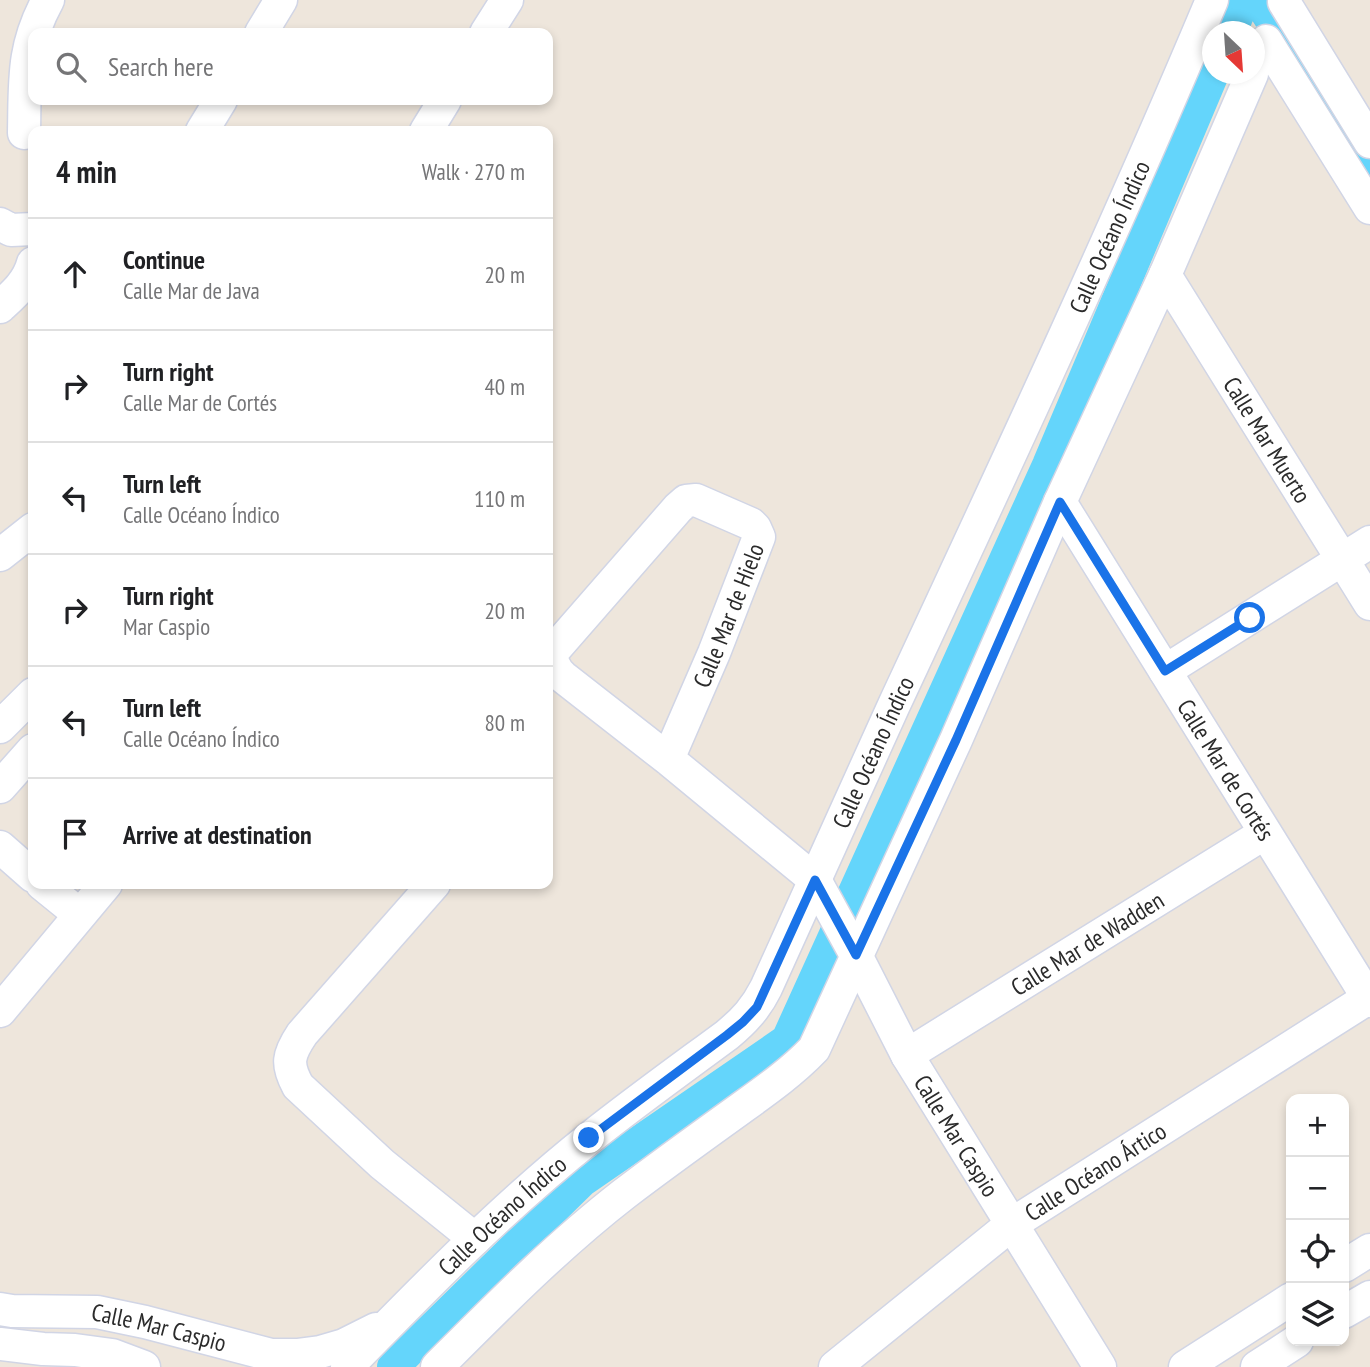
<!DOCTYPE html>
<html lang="en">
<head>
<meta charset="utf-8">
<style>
  :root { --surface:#fff; --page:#f6f6f6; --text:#202124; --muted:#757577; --line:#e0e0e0 }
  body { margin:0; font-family:"PT Sans Narrow",sans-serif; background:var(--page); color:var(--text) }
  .controls { position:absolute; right:21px; bottom:21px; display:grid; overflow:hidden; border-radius:14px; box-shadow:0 4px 10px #0003 }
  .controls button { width:63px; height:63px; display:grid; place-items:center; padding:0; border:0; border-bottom:2px solid var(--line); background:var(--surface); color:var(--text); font:35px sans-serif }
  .compass { position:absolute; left:1202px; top:21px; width:63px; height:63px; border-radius:50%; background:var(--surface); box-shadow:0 4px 10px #0003; rotate:155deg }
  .stop { position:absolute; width:21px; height:21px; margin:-16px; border:5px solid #1a73e8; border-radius:50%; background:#fff }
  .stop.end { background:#1a73e8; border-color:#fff; box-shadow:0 2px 7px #0008 }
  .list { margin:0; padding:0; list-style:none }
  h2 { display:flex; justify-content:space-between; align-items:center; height:91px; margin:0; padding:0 28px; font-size:30px }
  h2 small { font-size:23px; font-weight:400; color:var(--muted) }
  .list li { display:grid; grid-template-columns:46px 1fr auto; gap:21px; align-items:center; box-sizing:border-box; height:112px; padding:0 28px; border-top:2px solid var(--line) }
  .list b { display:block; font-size:26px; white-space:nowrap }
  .list p { margin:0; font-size:23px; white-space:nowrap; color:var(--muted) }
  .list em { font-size:23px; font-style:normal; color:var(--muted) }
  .icon { flex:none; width:38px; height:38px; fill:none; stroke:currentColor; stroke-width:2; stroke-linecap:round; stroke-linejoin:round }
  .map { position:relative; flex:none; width:1370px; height:1367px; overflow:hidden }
  .search { position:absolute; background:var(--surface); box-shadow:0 4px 10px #0003; left:28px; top:28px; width:525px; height:77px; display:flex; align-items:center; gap:18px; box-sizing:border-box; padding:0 24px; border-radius:14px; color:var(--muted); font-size:26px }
  .panel { position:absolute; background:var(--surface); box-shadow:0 4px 10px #0003; left:28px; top:126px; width:525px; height:763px; border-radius:14px }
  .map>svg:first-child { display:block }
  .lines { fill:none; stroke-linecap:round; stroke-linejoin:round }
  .canal { stroke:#64d5fb; stroke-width:32 }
  .minor-casing { stroke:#d1d5e5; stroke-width:35 }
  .minor { stroke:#fff; stroke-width:32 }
  .route { stroke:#1a73e8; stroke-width:9 }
  .labels { text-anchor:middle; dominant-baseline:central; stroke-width:7; stroke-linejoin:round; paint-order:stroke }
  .street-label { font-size:24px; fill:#2b2b2b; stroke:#fff }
</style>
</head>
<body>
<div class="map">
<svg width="1370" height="1367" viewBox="0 0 1370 1367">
  <rect width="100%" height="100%" fill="#eee6dc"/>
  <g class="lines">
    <path class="canal" d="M1258 0 1370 175
      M1231 32 1244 0
      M393 1367 582 1181 787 1040 1048 465 1213 74"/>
    <defs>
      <g id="minor">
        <path d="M1284 2 1370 142"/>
        <path d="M261 33 281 0"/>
        <path d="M486 33 507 0"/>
        <path d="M1266 41 1370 208"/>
        <path d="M202 131 221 100"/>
        <path d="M426 131 445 100"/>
        <path d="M24 133C25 81 22 47 48 0"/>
        <path d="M0 224 11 230 33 229"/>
        <path id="s1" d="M1165 275 1370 604"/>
        <path d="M0 307C14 294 28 282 33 263"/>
        <path id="s2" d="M1060 502 1370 1001"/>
        <path d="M0 555 33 529"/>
        <path d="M1165 671 1370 542"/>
        <path d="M0 727 33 694"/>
        <path id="s3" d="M668 759 714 653 759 537 755 528 751 524 696 500 686 501 678 508 555 649C549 659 555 670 563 677L668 759 815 880 856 955 907 1055 1100 1367"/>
        <path d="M0 787 33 750"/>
        <path d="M0 847 33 876"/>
        <path d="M42 884 79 914"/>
        <path d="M434 884 302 1034C288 1055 286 1064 298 1086L382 1164 475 1239"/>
        <path d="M0 1011 106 884"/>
        <path id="s4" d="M907 1055 1265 833"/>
        <path d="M1344 1266 1370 1250"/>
        <path id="s5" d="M0 1309 12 1311 97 1312 145 1322 271 1355H297L320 1352 344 1345 376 1329"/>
        <path d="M1344 1312 1370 1297"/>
        <path d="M0 1344 43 1349 75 1350 112 1355 144 1367"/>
        <path id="s6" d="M347 1367C425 1287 503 1207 591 1137 635 1102 681 1069 727 1035 744 1021 756 1008 766 988 809 894 851 799 894 705 1003 471 1112 238 1212 0"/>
        <path d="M437 1367C497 1307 557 1246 624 1194 662 1165 701 1137 740 1109 765 1091 792 1072 814 1049L956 740 1060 502 1165 275 1252 74"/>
        <path id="s7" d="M835 1367 1012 1224 1370 997"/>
        <path d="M1185 1367 1291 1299"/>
        <path d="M1257 1367 1297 1341"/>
      </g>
    </defs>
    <use href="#minor" class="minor-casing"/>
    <use href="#minor" class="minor"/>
  </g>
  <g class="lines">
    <path class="route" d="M589 1138 727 1035 743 1022 757 1007 815 880 856 955 956 740 1060 502 1165 671 1250 618"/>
  </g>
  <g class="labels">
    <g class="street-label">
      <text stroke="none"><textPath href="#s6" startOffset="1393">Calle Océano Índico</textPath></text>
      <text stroke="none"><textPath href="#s1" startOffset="194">Calle Mar Muerto</textPath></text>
      <text stroke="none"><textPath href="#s3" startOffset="156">Calle Mar de Hielo</textPath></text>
      <text stroke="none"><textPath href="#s6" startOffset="826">Calle Océano Índico</textPath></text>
      <text stroke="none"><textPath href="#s2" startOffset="315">Calle Mar de Cortés</textPath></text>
      <text stroke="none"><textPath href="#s4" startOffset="212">Calle Mar de Wadden</textPath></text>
      <text stroke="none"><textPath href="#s3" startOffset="1171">Calle Mar Caspio</textPath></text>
      <text stroke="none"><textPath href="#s7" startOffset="326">Calle Océano Ártico</textPath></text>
      <text stroke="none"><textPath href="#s6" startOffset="217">Calle Océano Índico</textPath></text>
      <text stroke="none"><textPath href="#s5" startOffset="161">Calle Mar Caspio</textPath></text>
    </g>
  </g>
</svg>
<div class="controls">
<button>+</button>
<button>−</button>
<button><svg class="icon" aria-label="locate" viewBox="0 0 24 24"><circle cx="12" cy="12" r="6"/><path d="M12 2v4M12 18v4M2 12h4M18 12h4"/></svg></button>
<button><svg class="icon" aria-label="layers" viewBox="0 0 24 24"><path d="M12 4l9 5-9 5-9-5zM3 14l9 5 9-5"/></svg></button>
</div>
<svg class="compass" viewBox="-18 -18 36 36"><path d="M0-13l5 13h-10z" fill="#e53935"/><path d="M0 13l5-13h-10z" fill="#757577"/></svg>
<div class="stop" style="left:1250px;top:618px"></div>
<div class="stop end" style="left:589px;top:1138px"></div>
<div class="search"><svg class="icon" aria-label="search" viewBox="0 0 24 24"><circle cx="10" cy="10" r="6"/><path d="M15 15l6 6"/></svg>Search here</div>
<section class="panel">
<h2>4 min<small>Walk · 270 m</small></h2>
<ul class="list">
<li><svg class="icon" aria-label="ahead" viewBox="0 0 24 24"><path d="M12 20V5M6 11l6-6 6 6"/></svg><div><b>Continue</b><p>Calle Mar de Java</p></div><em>20 m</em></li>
<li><svg class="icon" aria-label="right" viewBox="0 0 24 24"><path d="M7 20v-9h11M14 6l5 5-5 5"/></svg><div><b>Turn right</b><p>Calle Mar de Cortés</p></div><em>40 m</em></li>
<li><svg class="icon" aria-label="left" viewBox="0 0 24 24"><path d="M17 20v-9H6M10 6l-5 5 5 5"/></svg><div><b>Turn left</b><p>Calle Océano Índico</p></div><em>110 m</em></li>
<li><svg class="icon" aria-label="right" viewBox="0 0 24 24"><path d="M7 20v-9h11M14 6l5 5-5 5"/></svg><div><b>Turn right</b><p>Mar Caspio</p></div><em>20 m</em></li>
<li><svg class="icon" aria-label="left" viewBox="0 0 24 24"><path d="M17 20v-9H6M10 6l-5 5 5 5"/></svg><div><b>Turn left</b><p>Calle Océano Índico</p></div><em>80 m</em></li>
<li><svg class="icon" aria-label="arrive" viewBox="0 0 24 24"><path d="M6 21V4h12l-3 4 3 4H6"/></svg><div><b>Arrive at destination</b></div></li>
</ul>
</section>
</div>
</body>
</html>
